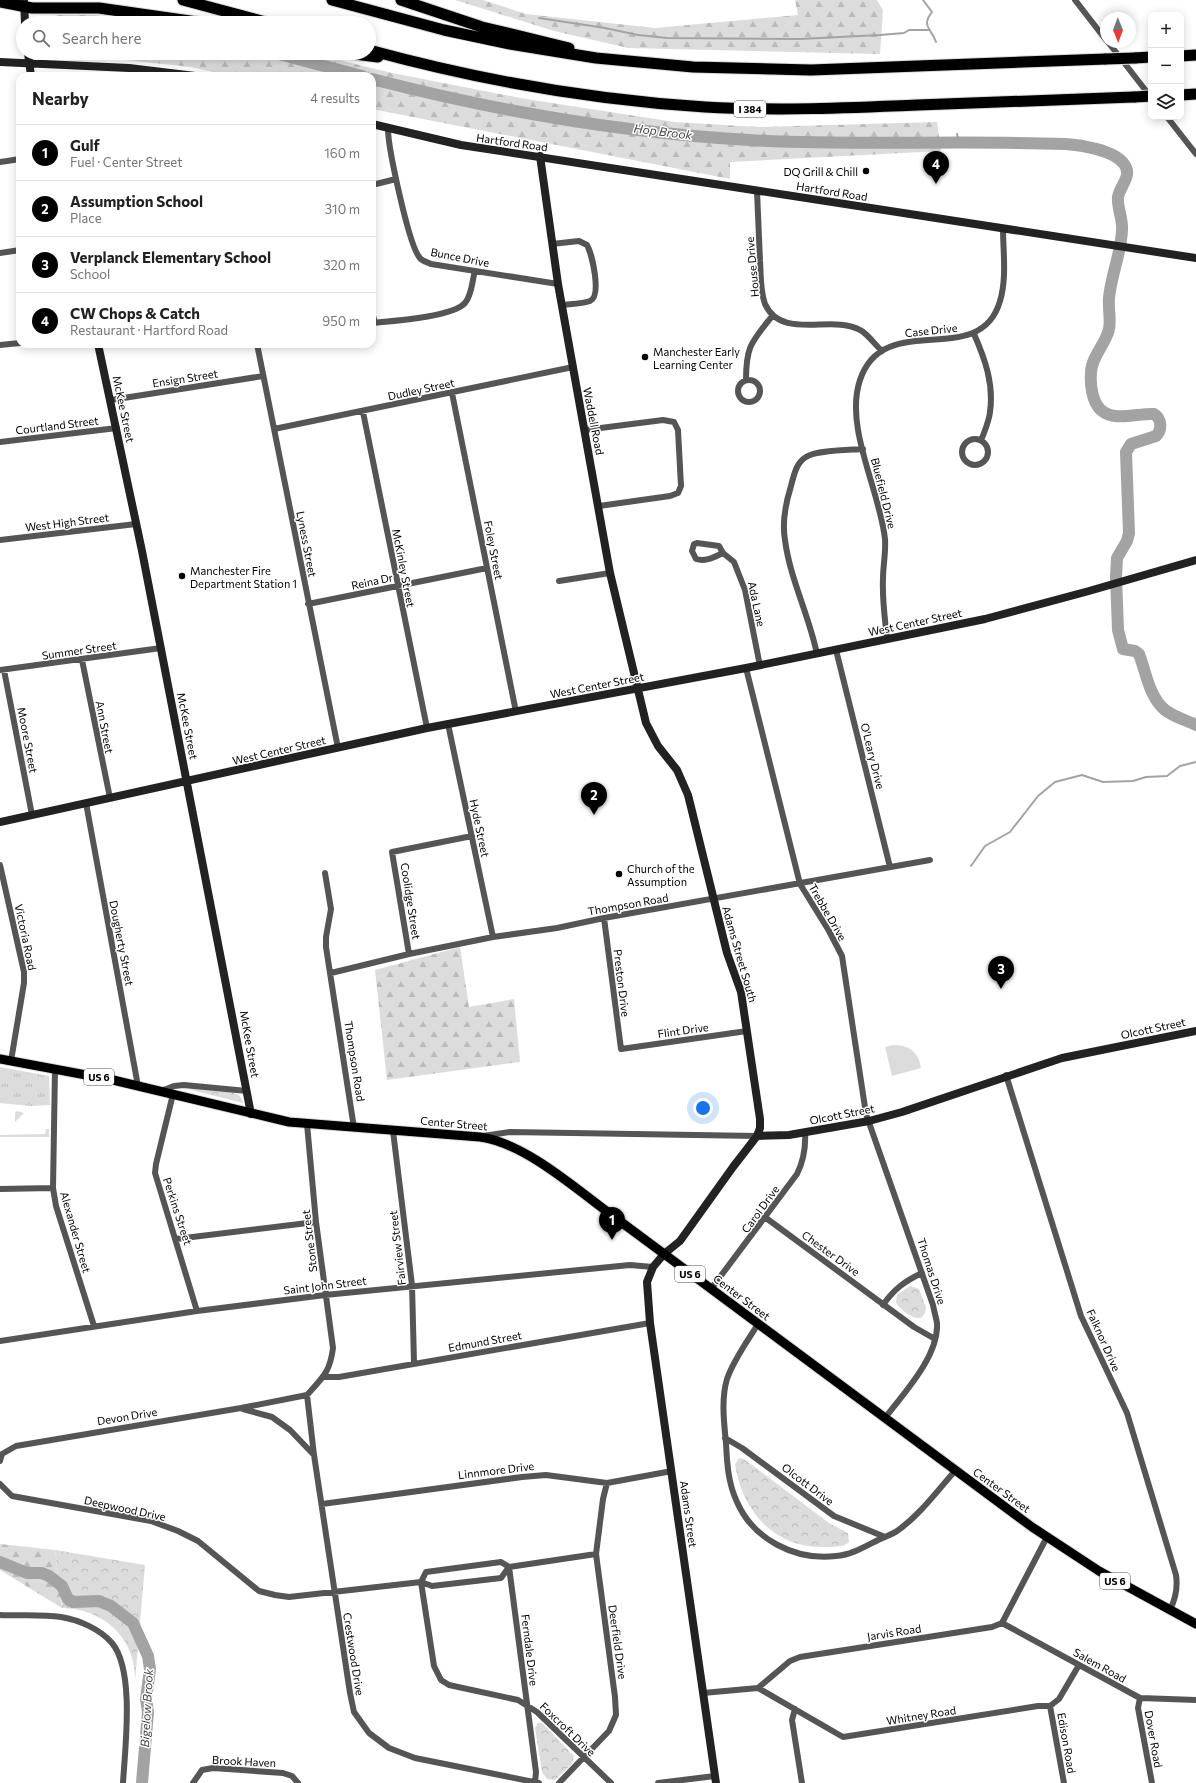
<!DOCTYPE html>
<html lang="en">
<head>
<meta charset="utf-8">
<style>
  :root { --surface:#fff; --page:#f6f6f6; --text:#202124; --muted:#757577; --line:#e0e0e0; --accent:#000 }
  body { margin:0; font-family:Commissioner,sans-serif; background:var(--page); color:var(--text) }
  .controls { position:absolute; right:12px; top:12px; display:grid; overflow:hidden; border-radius:8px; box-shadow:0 2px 10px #0003 }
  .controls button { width:36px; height:36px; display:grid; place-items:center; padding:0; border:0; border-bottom:1px solid var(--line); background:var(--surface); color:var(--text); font:20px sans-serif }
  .compass { position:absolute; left:1100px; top:12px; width:36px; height:36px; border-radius:50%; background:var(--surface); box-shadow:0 2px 10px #0003; rotate:179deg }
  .you { position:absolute; left:703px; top:1108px; width:14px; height:14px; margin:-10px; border:3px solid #fff; border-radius:50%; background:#1a73e8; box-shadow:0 0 0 6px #1a73e833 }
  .badge { display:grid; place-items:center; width:26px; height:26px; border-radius:50%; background:var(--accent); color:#fff; font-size:13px; font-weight:700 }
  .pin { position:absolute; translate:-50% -33px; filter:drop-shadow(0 1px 2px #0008) }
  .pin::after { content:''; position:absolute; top:21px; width:14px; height:12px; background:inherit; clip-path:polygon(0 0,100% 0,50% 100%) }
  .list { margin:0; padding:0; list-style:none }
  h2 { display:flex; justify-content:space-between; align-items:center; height:52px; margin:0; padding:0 16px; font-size:17px }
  h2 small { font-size:13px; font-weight:400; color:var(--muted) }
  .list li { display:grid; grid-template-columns:26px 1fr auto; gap:12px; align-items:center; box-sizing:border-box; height:56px; padding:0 16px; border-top:1px solid var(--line) }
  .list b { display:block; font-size:15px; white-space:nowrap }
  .list p { margin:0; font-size:13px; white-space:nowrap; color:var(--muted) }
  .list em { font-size:13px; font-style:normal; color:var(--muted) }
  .icon { flex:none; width:22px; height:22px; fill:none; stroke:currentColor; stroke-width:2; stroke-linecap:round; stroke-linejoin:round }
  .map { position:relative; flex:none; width:1196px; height:1783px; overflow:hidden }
  .search { position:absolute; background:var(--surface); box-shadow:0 2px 10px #0003; left:16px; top:16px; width:360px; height:44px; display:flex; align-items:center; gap:10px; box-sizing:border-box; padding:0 14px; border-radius:22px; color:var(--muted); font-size:15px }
  .panel { position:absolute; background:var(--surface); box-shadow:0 2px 10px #0003; left:16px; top:72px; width:360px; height:276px; border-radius:12px }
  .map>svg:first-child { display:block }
  .grass { fill:url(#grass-tufts) }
  .forest { fill:url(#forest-firs) }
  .park { fill:url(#park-crowns) }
  .garden { fill:#dcdcdc }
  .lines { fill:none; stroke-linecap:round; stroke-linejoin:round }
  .stream { stroke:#a3a3a3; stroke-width:2 }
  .river { stroke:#a3a3a3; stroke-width:12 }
  .primary-casing { stroke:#dbdbdb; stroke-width:11 }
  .highway-casing { stroke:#dbdbdb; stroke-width:13 }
  .street { stroke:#555; stroke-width:6 }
  .secondary { stroke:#222; stroke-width:8 }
  .primary { stroke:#000; stroke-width:9 }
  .highway { stroke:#000; stroke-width:11 }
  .highway-bridge-casing { stroke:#dbdbdb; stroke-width:13; stroke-linecap:butt }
  .highway-bridge { stroke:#000; stroke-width:11 }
  .poi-dot { fill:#000; stroke:#fff; stroke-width:1.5 }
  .labels { text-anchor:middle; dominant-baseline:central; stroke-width:3; stroke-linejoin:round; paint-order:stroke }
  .shield { fill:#fff; stroke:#4c4c4c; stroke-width:1 }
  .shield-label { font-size:10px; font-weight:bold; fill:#000 }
  .street-label { font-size:11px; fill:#000; stroke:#fff }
  .poi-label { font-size:11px; fill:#000; stroke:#fff; text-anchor:start }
  .water-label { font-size:12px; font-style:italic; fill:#444; stroke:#fff }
</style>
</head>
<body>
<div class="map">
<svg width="1196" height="1783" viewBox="0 0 1196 1783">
  <defs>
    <pattern id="grass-tufts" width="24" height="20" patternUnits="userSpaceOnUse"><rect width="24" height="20" fill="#dcdcdc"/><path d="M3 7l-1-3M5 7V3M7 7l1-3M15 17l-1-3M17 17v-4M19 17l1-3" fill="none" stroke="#bbb"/></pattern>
    <pattern id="forest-firs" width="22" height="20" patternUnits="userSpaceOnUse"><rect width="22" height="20" fill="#dcdcdc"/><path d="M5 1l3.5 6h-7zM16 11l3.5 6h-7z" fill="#bbb"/></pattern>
    <pattern id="park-crowns" width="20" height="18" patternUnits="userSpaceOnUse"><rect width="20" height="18" fill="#dcdcdc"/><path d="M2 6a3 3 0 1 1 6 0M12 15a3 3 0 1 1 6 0" fill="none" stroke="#bbb"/></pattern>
  </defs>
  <rect width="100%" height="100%" fill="#fff"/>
  <path class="grass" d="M0 1067 49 1076 50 1105 31 1106 0 1103Z"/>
  <path class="forest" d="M455 0H483L526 14 655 28 798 15 795 0H877L883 10 880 54 628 48 554 31Z
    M60 15H95L152 23H43L47 17Z
    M60 53H310L392 73 526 99 675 122 758 127 937 122 941 151 730 162V179L372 109V76H231L191 67Z
    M460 947 469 1007 514 999 520 1062 387 1080 375 970Z
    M0 1544 55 1550 62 1608 0 1570Z"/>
  <path class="park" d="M180 1087 232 1092 240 1096 243 1103Z
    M910 1286 919 1289 926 1307 925 1313 921 1318C912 1319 899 1309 896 1302L897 1295Z
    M739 1458 744 1459 829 1523 848 1533 849 1542C844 1547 833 1547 826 1547 774 1549 742 1511 735 1464Z
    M55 1550 145 1565 135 1681C136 1638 104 1609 62 1608Z
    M538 1723H542L574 1756 572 1764 555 1780 547 1779 542 1772 535 1728Z"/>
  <path class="garden" d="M893 1045C909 1045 919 1052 921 1068L892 1076 885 1047Z
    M17 1111 24 1113 15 1122V1113Z
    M46 1129H49V1137H0V1135L45 1134Z"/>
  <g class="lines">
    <path class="stream" d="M923 0 932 12C921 26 931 28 936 42
      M539 18 605 28 638 35 667 38 800 39 880 35 904 33 909 30H929
      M957 134 959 142
      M971 866 985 846 1010 832 1038 796 1055 782 1082 775 1103 782 1133 781 1146 777 1167 776 1180 766 1196 762"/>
    <path class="river" d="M275 53 362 76
      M372 79C492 110 625 133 749 140 854 146 960 140 1065 144 1081 145 1114 150 1124 164 1133 176 1120 185 1118 197 1117 208 1123 219 1122 230 1121 254 1111 275 1109 298 1108 309 1111 319 1109 329 1106 344 1091 357 1091 373 1090 384 1092 402 1101 410 1114 422 1138 413 1154 414 1162 419 1162 430 1156 436L1131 444 1126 452 1129 533 1127 541 1117 558 1116 577 1118 630 1123 649 1135 651 1139 654C1146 672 1149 697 1165 710 1174 717 1186 720 1196 725
      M0 1562 27 1573H42L49 1576 62 1586 68 1599 73 1602 99 1601 111 1606 133 1623 148 1656 150 1669 146 1699 148 1712 142 1783"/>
    <defs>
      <path id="primary" d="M0 1059 113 1080 289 1122 480 1137C525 1143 576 1189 613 1216L1032 1527 1099 1571 1196 1624"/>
      <path id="highway" d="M183 0 269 23
        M332 0 444 30 510 44 596 58 693 67 811 70 1106 59
        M401 0 482 27 569 48
        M0 2 32 8H99L204 23
        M369 50C479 80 591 100 705 107 776 111 847 108 918 105 991 102 1063 100 1135 97
        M347 53 378 57
        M1181 56 1196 55
        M1135 58 1151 57
        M1181 95 1196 94"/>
    </defs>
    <use href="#primary" class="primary-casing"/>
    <use href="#highway" class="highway-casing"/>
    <path class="street" d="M1075 0 1106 40
      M1108 42 1150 96
      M1167 117 1196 154
      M388 129C388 147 409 247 420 258 422 261 427 262 431 264L558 284
      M0 162 20 159
      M372 185 396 179
      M757 191C758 214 759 238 760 261 761 275 760 291 765 304 782 341 832 314 860 330 868 334 875 345 882 351
      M552 244 579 241 587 245C592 254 602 296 590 301 582 304 570 304 562 305
      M0 253 20 250
      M372 312 375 323
      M372 323C392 321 453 317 465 303 472 295 472 281 475 271
      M974 334C985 359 994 384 990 412 989 422 984 432 981 441
      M257 344 338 748
      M0 345 20 343
      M746 380C746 345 752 342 773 315
      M738 391a11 11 0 1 1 22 0a11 11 0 1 1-22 0Z
      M452 393 516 712
      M111 400 263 376
      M363 412 427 728
      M274 429 573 367
      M585 430 663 420 674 422 678 430 681 486 678 493 670 496 599 506
      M962 452a13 13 0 1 1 26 0a13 13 0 1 1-26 0Z
      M0 442 117 428
      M0 540 136 524
      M723 553C714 557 706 562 696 559L692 551 694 544 697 543 719 546 723 553 734 562 745 590 760 666
      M559 581 610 573
      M308 604 487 568
      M887 639C885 619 882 599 883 579 883 566 886 552 885 539 880 491 844 427 860 380 884 308 980 371 1000 301 1007 278 1003 251 1003 228
      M836 650 890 867
      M817 654C809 615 790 579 785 540 782 523 786 502 791 486 794 475 796 463 806 457 816 450 850 450 863 449
      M82 660 110 798
      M746 668 800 884 829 931 842 956 866 1114 933 1305C934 1311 936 1317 937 1323 939 1356 904 1393 885 1418
      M0 670 161 648
      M4 670 32 815
      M448 724 493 937
      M86 803 138 1086
      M0 865 24 972V983L11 1061
      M325 873 331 909 326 937V947L354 1128
      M604 918 621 1049 747 1031
      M409 954 392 852 472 836
      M331 973 409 954 493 937 557 928 604 918 930 860
      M55 1069 53 1188 56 1206 94 1326
      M1006 1075 1081 1316 1127 1413 1176 1575C1178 1588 1176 1598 1170 1610
      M161 1091 174 1086 184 1085 247 1091
      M173 1094 156 1164 155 1173 197 1311
      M307 1124 316 1222 333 1348C330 1372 323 1377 307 1395
      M393 1131 412 1285 414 1363
      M483 1136 510 1132 757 1136
      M0 1189 53 1188
      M766 1218 914 1327 935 1339
      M176 1239 316 1222
      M711 1289 797 1174C804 1160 806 1148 805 1132
      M883 1305C894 1289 905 1281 922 1273
      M758 1324C747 1342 734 1359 727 1379 721 1399 724 1423 726 1443 727 1463 728 1483 737 1502 753 1539 795 1561 836 1556 851 1555 864 1547 878 1540 884 1537 891 1535 897 1531 920 1515 937 1491 955 1471
      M0 1341 197 1311 325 1295 630 1265 653 1267
      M323 1377H339L650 1323
      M307 1395 314 1455 350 1693 354 1712 369 1733 389 1748 415 1758 539 1783
      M243 1409 272 1417 290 1430 314 1455
      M725 1438 742 1448 834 1516 885 1537
      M0 1461 2 1454 16 1446 241 1408 307 1395
      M0 1484 12 1496 151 1521 178 1531 198 1541 259 1591 275 1595 289 1597 421 1582 432 1586 501 1578 509 1567
      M322 1504 522 1477 546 1475 607 1483 672 1471
      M509 1567 536 1772 535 1782
      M421 1582 434 1666 441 1680 449 1685 518 1700 537 1712 611 1783
      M421 1582 426 1572 501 1562 509 1567 596 1554
      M0 1615C20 1616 41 1614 61 1617 79 1620 100 1629 112 1643 135 1671 125 1748 123 1783
      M1002 1623 1140 1698 1196 1700
      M758 1688 843 1737 1038 1706H1050L1059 1699 1079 1665
      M703 1693 758 1688 790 1661 800 1657 992 1627 1002 1623 1047 1537
      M1140 1698 1138 1708 1152 1783
      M1050 1706 1064 1783
      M795 1709 792 1720 802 1783
      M193 1783 202 1770 213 1768 283 1773 292 1776 298 1783
      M559 1783 609 1731 616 1715 615 1697 596 1554 603 1499 607 1483
      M658 1783 715 1776"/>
    <path class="secondary" d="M24 0 25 23
      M28 53 31 76
      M0 62 129 68 195 76
      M372 124 461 145 1196 258
      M540 156 558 284 610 573 646 723 658 746 677 770 688 795 727 953 741 992 760 1119V1128L757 1136 733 1167 680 1241 664 1254 653 1267 647 1282 650 1323 716 1783
      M98 344 142 551 251 1114
      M0 822 427 728 746 668 985 619 1089 591 1196 560
      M757 1136 789 1135 869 1121 902 1112 1062 1058 1196 1031"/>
    <use href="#primary" class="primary"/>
    <use href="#highway" class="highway"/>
    <defs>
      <path id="highway-bridge" d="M1106 59 1135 58
        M1135 97 1151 96"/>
    </defs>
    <use href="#highway-bridge" class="highway-bridge-casing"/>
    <use href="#highway-bridge" class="highway-bridge"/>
  </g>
  <g class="poi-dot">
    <circle cx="866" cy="171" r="4"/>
    <circle cx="645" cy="357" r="4"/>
    <circle cx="182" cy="576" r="4"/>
    <circle cx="619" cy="874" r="4"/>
  </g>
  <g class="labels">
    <g class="shield">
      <rect x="734" y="101" width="32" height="16" rx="3"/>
      <rect x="84" y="1069" width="30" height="16" rx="3"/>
      <rect x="675" y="1266" width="30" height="16" rx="3"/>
      <rect x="1100" y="1573" width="30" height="16" rx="3"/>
    </g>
    <g class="shield-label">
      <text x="750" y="109">I 384</text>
      <text x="99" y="1077">US 6</text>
      <text x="690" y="1274">US 6</text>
      <text x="1115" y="1581">US 6</text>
    </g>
    <g class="street-label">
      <text transform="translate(512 142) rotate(8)">Hartford Road</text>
      <text transform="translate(832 191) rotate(9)">Hartford Road</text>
      <text transform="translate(460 257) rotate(11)">Bunce Drive</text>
      <text transform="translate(752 267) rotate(-95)">House Drive</text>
      <text transform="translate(931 330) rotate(-6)">Case Drive</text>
      <text transform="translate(185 378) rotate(-9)">Ensign Street</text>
      <text transform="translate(421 389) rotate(-12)">Dudley Street</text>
      <text transform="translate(124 409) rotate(78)">McKee Street</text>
      <text transform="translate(594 421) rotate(79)">Waddell Road</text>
      <text transform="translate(57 425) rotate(-7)">Courtland Street</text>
      <text transform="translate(884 493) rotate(76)">Bluefield Drive</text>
      <text transform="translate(67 522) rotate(-7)">West High Street</text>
      <text transform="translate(307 544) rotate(79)">Lyness Street</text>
      <text transform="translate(494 550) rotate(79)">Foley Street</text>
      <text transform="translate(404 568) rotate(79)">McKinley Street</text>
      <text transform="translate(372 581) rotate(-12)">Reina Dr</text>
      <text transform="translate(757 604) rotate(78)">Ada Lane</text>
      <text transform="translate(915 622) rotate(-12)">West Center Street</text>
      <text transform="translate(79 650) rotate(-8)">Summer Street</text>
      <text transform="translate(597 685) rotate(-11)">West Center Street</text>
      <text transform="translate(188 726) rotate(79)">McKee Street</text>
      <text transform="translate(105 727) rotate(79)">Ann Street</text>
      <text transform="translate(28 740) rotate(79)">Moore Street</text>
      <text transform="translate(279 750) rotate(-13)">West Center Street</text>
      <text transform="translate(873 756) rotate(76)">O'Leary Drive</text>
      <text transform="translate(480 828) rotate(78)">Hyde Street</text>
      <text transform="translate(411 901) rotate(81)">Coolidge Street</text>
      <text transform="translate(628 904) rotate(-10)">Thompson Road</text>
      <text transform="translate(828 912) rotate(60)">Trebbe Drive</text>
      <text transform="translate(26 937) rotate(78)">Victoria Road</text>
      <text transform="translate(122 943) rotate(79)">Dougherty Street</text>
      <text transform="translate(740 954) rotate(74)">Adams Street South</text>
      <text transform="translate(622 983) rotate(83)">Preston Drive</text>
      <text transform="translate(1153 1028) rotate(-12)">Olcott Street</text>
      <text transform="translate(683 1030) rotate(-8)">Flint Drive</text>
      <text transform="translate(250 1044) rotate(80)">McKee Street</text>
      <text transform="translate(355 1061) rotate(81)">Thompson Road</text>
      <text transform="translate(842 1114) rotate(-11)">Olcott Street</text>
      <text transform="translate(454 1123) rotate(5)">Center Street</text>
      <text transform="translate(760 1209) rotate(-54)">Carol Drive</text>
      <text transform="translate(178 1211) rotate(72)">Perkins Street</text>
      <text transform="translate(76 1232) rotate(74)">Alexander Street</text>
      <text transform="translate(309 1241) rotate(-97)">Stone Street</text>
      <text transform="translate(397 1248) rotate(-97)">Fairview Street</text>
      <text transform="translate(831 1253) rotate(36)">Chester Drive</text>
      <text transform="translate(932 1271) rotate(72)">Thomas Drive</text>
      <text transform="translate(325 1285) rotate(-7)">Saint John Street</text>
      <text transform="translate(742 1297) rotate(37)">Center Street</text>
      <text transform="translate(1104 1340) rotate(66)">Falknor Drive</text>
      <text transform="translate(485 1341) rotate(-10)">Edmund Street</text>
      <text transform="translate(127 1416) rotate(-9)">Devon Drive</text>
      <text transform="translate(496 1470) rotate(-7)">Linnmore Drive</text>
      <text transform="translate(808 1484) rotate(37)">Olcott Drive</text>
      <text transform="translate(1002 1490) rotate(36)">Center Street</text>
      <text transform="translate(125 1508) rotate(12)">Deepwood Drive</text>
      <text transform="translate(689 1514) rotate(82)">Adams Street</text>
      <text transform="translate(894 1632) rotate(-9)">Jarvis Road</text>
      <text transform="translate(618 1642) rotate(82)">Deerfield Drive</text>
      <text transform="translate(530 1650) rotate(83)">Ferndale Drive</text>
      <text transform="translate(354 1654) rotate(81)">Crestwood Drive</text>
      <text transform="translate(1100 1665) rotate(29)">Salem Road</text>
      <text transform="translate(921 1715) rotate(-9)">Whitney Road</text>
      <text transform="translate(568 1729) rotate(44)">Foxcroft Drive</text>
      <text transform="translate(1154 1739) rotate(80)">Dover Road</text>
      <text transform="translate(1067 1743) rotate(80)">Edison Road</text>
      <text transform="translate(244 1761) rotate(3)">Brook Haven</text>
    </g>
    <g class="poi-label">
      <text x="858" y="171" text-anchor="end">DQ Grill &amp; Chill</text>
      <text x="653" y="351">Manchester Early<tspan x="653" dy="13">Learning Center</tspan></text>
      <text x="190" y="570">Manchester Fire<tspan x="190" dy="13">Department Station 1</tspan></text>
      <text x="627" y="868">Church of the<tspan x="627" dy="13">Assumption</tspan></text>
    </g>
    <g class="water-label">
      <text transform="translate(663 131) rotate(7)">Hop Brook</text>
      <text transform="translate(146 1708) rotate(-87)">Bigelow Brook</text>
    </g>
  </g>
</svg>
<div class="controls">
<button>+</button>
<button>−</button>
<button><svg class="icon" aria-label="layers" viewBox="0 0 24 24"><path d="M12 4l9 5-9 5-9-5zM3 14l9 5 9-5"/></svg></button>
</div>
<svg class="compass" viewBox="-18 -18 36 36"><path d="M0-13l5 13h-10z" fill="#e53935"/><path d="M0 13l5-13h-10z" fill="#757577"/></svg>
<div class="you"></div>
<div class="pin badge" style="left:612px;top:1240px">1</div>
<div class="pin badge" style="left:594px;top:815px">2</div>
<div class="pin badge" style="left:1001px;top:989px">3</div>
<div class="pin badge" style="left:936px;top:184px">4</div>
<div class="search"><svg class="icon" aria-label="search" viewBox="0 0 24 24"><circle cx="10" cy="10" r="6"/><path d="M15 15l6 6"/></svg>Search here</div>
<section class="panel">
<h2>Nearby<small>4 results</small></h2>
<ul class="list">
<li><span class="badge">1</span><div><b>Gulf</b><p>Fuel · Center Street</p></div><em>160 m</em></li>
<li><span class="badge">2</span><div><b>Assumption School</b><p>Place</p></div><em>310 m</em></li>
<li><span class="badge">3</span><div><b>Verplanck Elementary School</b><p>School</p></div><em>320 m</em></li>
<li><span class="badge">4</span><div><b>CW Chops &amp; Catch</b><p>Restaurant · Hartford Road</p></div><em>950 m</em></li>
</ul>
</section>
</div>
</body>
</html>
